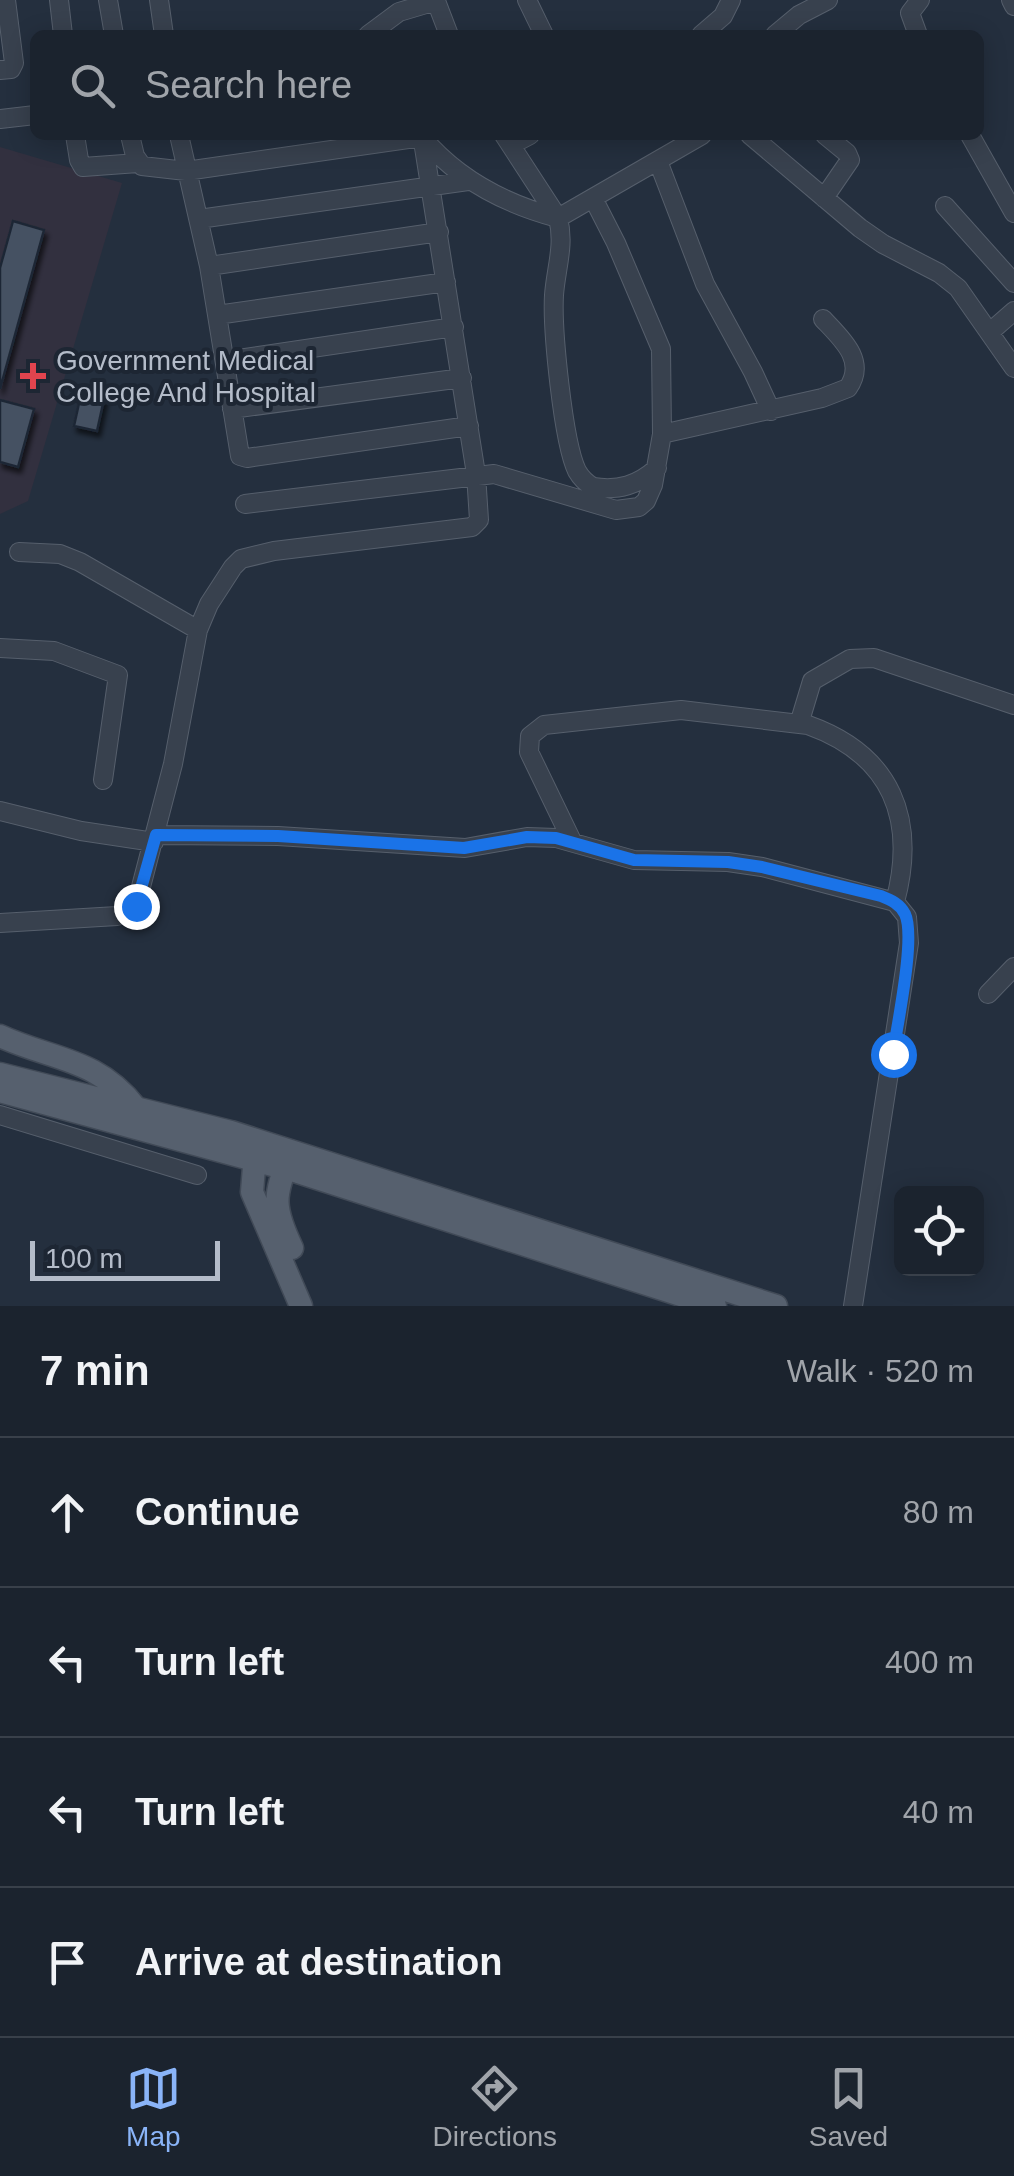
<!DOCTYPE html>
<html lang="en">
<head>
<meta charset="utf-8">
<style>
  :root { --surface:#1b232e; --page:#282f3a; --text:#f1f3f6; --muted:#a0a4aa; --line:#39404a; --accent:#8ab4f8 }
  body { margin:0; font-family:Arial,sans-serif; background:var(--page); color:var(--text) }
  .controls { position:absolute; right:30px; bottom:30px; display:grid; overflow:hidden; border-radius:15px; box-shadow:0 5px 25px #0003 }
  .controls button { width:90px; height:90px; display:grid; place-items:center; padding:0; border:0; border-bottom:2px solid var(--line); background:var(--surface); color:var(--text); font:50px sans-serif }
  .scale { position:absolute; left:30px; bottom:25px; width:190px; box-sizing:border-box; padding-left:10px; border:5px solid #b4bcc9; border-top:0; font-size:28px; line-height:35px; white-space:nowrap; color:#b4bcc9; -webkit-text-stroke:8px #1d2633; paint-order:stroke }
  .stop { position:absolute; width:30px; height:30px; margin:-22px; border:8px solid #1a73e8; border-radius:50%; background:#fff }
  .stop.end { background:#1a73e8; border-color:#fff; box-shadow:0 2px 10px #0008 }
  .list { margin:0; padding:0; list-style:none }
  h2 { display:flex; justify-content:space-between; align-items:center; height:130px; margin:0; padding:0 40px; font-size:42px }
  h2 small { font-size:32px; font-weight:400; color:var(--muted) }
  .list li { display:grid; grid-template-columns:65px 1fr auto; gap:30px; align-items:center; box-sizing:border-box; height:150px; padding:0 40px; border-top:2px solid var(--line) }
  .list b { display:block; font-size:38px; white-space:nowrap }
  .list em { font-size:32px; font-style:normal; color:var(--muted) }
  .icon { flex:none; width:55px; height:55px; fill:none; stroke:currentColor; stroke-width:2; stroke-linecap:round; stroke-linejoin:round }
  .map { position:relative; flex:none; width:1014px; height:1306px; overflow:hidden }
  .search { position:absolute; background:var(--surface); box-shadow:0 5px 25px #0003; left:30px; right:30px; top:30px; height:110px; display:flex; align-items:center; gap:25px; box-sizing:border-box; padding:0 35px; border-radius:15px; color:var(--muted); font-size:38px }
  .sheet { height:730px; background:var(--surface) }
  nav { display:flex; justify-content:space-around; align-items:center; box-sizing:border-box; height:140px; border-top:2px solid var(--line); background:var(--surface); font-size:28px; color:var(--muted) }
  nav a { display:grid; justify-items:center; gap:5px }
  nav .on { color:var(--accent) }
  .map>svg:first-child { display:block }
  .medical { fill:#32303f }
  .building { fill:#455162; stroke:#1f2835; stroke-width:2.5; filter:url(#shadow) }
  .lines { fill:none; stroke-linecap:round; stroke-linejoin:round }
  .minor-casing { stroke:#565f6c; stroke-width:20 }
  .major-casing { stroke:#414a57; stroke-width:25 }
  .minor { stroke:#38414e; stroke-width:18 }
  .major { stroke:#56606e; stroke-width:22 }
  .route { stroke:#1a73e8; stroke-width:12 }
  .health-dot { fill:#e0444e; stroke:#1d2633; stroke-width:4 }
  .labels { text-anchor:middle; dominant-baseline:central; stroke-width:8; stroke-linejoin:round; paint-order:stroke }
  .poi-label { font-size:28px; fill:#b4bcc9; stroke:#1d2633; text-anchor:start }
</style>
</head>
<body>
<div class="map">
<svg width="1014" height="1306" viewBox="0 0 1014 1306">
  <defs>
    <filter id="shadow"><feDropShadow dx="3" dy="5.5" stdDeviation="2.5" flood-color="#0009"/></filter>
  </defs>
  <rect width="100%" height="100%" fill="#242f3e"/>
  <path class="medical" d="M0 147 122 183 28 501 0 514Z"/>
  <path class="building" d="M13 221 44 230 0 389V268Z
    M83 385 106 390 97 431 74 426Z
    M0 400 34 409 18 467 0 462Z"/>
  <g class="lines">
    <defs>
      <path id="minor" d="M59 0 63 35
        M108 0 114 35
        M159 0 164 35
        M527 0 544 35
        M1011 0 1014 6
        M368 35 399 12 436 1 449 35
        M701 35 723 16 731 0
        M775 35 799 15 828 0
        M918 35 910 13 920 0
        M0 70 11 69 14 63 6 0
        M0 119 35 115
        M75 135 79 160 83 167 138 163
        M130 135 135 156 142 166 186 171 422 137C458 180 505 204 558 218L702 135
        M179 135 209 266 240 456 247 458 469 426
        M504 135 558 218C565 245 556 268 554 295 552 329 563 442 577 471 581 478 586 483 593 487 619 491 638 485 657 468
        M750 135 860 228 883 244 939 273 958 288 1014 368
        M970 135 1014 213
        M511 145 530 135
        M658 161 705 284 753 372 771 411
        M824 198 850 160 847 153 825 135
        M945 206 1014 283
        M199 219 468 181
        M209 266 439 232
        M217 315 446 282
        M990 332 1014 311
        M225 361 454 327
        M232 409 462 378
        M662 434 822 398 848 388C867 361 842 339 823 319
        M245 504 494 474 616 510 639 507 646 501 653 485 662 434 661 349 616 243 593 198
        M19 552 60 554 80 562 198 630
        M0 648 54 651 118 675 103 780
        M799 724 812 681 850 659 874 658 1014 705
        M0 811 81 831 154 842
        M156 835 278 836 465 848 527 837 556 838 634 860 728 862 762 867 895 902 907 917 909 943 853 1306
        M572 841 529 752 530 736 544 725 681 710 808 725C892 755 917 819 895 902
        M0 923 117 916 131 912 136 906 173 764 198 630 209 604 233 567 241 559 274 551 472 527 479 520 476 474 422 135
        M988 994 1014 967
        M0 1115 197 1175"/>
      <path id="major" d="M0 1036C52 1060 97 1058 135 1107
        M0 1074 231 1132 776 1306
        M0 1091 298 1172 715 1306
        M261 1147 254 1167 252 1192 301 1306
        M290 1156C273 1196 273 1208 292 1248"/>
    </defs>
    <use href="#minor" class="minor-casing"/>
    <use href="#major" class="major-casing"/>
    <use href="#minor" class="minor"/>
    <use href="#major" class="major"/>
  </g>
  <g class="lines">
    <path class="route" d="M136 906 156 835 278 836 464 848 527 837 556 838 634 860 728 862 762 867 881 896C891 900 900 904 905 914 916 937 897 1025 893 1054"/>
  </g>
  <path class="health-dot" d="M28 361h10v10h10v10h-10v10h-10v-10h-10v-10h10z"/>
  <g class="labels">
    <g class="poi-label">
      <text x="56" y="360">Government Medical<tspan x="56" dy="32">College And Hospital</tspan></text>
    </g>
  </g>
</svg>
<div class="controls">
<button><svg class="icon" aria-label="locate" viewBox="0 0 24 24"><circle cx="12" cy="12" r="6"/><path d="M12 2v4M12 18v4M2 12h4M18 12h4"/></svg></button>
</div>
<div class="scale">100 m</div>
<div class="stop" style="left:893px;top:1054px"></div>
<div class="stop end" style="left:136px;top:906px"></div>
<div class="search"><svg class="icon" aria-label="search" viewBox="0 0 24 24"><circle cx="10" cy="10" r="6"/><path d="M15 15l6 6"/></svg>Search here</div>
</div>
<section class="sheet">
<h2>7 min<small>Walk · 520 m</small></h2>
<ul class="list">
<li><svg class="icon" aria-label="ahead" viewBox="0 0 24 24"><path d="M12 20V5M6 11l6-6 6 6"/></svg><div><b>Continue</b></div><em>80 m</em></li>
<li><svg class="icon" aria-label="left" viewBox="0 0 24 24"><path d="M17 20v-9H6M10 6l-5 5 5 5"/></svg><div><b>Turn left</b></div><em>400 m</em></li>
<li><svg class="icon" aria-label="left" viewBox="0 0 24 24"><path d="M17 20v-9H6M10 6l-5 5 5 5"/></svg><div><b>Turn left</b></div><em>40 m</em></li>
<li><svg class="icon" aria-label="arrive" viewBox="0 0 24 24"><path d="M6 21V4h12l-3 4 3 4H6"/></svg><div><b>Arrive at destination</b></div></li>
</ul>
</section>
<nav>
<a class="on"><svg class="icon" aria-label="map" viewBox="0 0 24 24"><path d="M3 6l6-2 6 2 6-2v14l-6 2-6-2-6 2zM9 4v14M15 6v14"/></svg>Map</a>
<a><svg class="icon" aria-label="directions" viewBox="0 0 24 24"><path d="M12 3l9 9-9 9-9-9zM9 14v-3h6M13 9l2 2-2 2"/></svg>Directions</a>
<a><svg class="icon" aria-label="saved" viewBox="0 0 24 24"><path d="M7 4h10v16l-5-4-5 4z"/></svg>Saved</a>
</nav>
</body>
</html>
